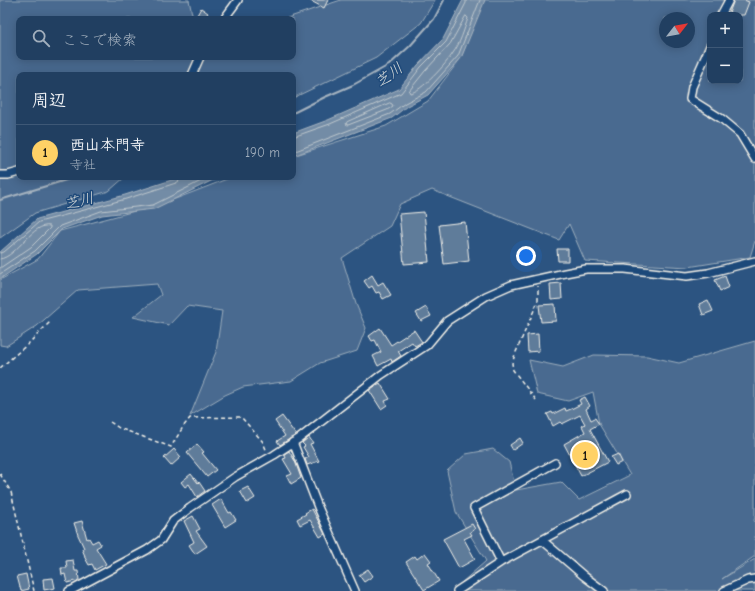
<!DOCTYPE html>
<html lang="ja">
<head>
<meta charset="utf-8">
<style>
  :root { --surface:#213f61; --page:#2d4a6a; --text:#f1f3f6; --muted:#a2afbd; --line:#3e5876; --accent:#ffd166 }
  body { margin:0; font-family:"Comic Neue","Klee One",sans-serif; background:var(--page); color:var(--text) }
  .controls { position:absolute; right:12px; top:12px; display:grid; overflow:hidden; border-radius:8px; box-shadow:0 2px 10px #0003 }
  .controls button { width:36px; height:36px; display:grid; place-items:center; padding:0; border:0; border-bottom:1px solid var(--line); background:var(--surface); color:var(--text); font:20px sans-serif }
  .compass { position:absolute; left:659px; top:12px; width:36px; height:36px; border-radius:50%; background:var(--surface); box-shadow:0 2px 10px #0003; rotate:59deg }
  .you { position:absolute; left:526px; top:256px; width:14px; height:14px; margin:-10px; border:3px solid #fff; border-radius:50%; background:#1a73e8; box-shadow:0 0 0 6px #1a73e833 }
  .badge { display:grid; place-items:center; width:26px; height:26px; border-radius:50%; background:var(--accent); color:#111; font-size:13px; font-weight:700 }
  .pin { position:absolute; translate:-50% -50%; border:2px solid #fff; box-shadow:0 1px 4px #0006 }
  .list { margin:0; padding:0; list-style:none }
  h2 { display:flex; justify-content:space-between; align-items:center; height:52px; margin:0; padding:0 16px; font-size:17px }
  h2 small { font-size:13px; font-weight:400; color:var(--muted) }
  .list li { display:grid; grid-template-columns:26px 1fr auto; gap:12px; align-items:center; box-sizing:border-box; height:56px; padding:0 16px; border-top:1px solid var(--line) }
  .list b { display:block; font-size:15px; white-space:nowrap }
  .list p { margin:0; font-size:13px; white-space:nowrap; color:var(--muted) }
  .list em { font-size:13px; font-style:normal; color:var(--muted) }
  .icon { flex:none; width:22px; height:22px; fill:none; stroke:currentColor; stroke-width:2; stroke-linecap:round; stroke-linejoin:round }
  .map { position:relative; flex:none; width:755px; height:591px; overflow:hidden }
  .search { position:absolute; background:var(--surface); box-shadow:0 2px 10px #0003; left:16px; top:16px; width:280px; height:44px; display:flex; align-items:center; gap:10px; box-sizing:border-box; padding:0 14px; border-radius:8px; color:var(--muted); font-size:15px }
  .panel { position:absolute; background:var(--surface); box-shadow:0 2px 10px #0003; left:16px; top:72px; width:280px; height:108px; border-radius:8px }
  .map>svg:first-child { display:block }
  .green { fill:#496b90; stroke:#9eaebc; fill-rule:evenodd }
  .water { fill:#738ca6; stroke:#a7b4c0 }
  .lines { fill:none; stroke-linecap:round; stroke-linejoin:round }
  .shore { stroke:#c0c9ce; stroke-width:1 }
  .stream { stroke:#a7b4c0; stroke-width:2 }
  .building { fill:#5e7b9a; stroke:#f4f1e8 }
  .minor-casing { stroke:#f4f1e8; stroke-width:10 }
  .path { stroke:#f4f1e8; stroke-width:1.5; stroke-dasharray:4 3; stroke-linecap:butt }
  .minor { stroke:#1f4a7a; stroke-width:7 }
  .labels { text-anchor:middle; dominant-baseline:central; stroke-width:3; stroke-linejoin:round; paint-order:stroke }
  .water-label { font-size:15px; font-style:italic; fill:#dadddb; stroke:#1f4a7a }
</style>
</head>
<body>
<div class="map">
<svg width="755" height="591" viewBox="0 0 755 591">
  <rect width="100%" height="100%" fill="#2c5481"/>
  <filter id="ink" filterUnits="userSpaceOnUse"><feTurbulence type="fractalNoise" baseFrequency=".025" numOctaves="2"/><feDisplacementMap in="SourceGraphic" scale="8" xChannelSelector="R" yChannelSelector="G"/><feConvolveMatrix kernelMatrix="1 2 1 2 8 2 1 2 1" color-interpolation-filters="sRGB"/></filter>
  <g filter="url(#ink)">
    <path class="green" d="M0 0H189L193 19H19V57H293V19H284L341 0H435L421 23 376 58 293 98V75H19V177H125L109 191 35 213 0 238Z
      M484 0H755V241L750 257 688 267 585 261 569 224 559 240 432 190 400 204 390 226 342 258 356 304 366 328 357 351 320 363 291 381 243 387 225 395 190 416 216 352 222 311 187 306 169 325 133 317 161 295 157 284 78 290 37 326 6 346 0 345V280L38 259 60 231 165 203 232 177H293V156L386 126 428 101 461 58ZM710 15H740V81H710ZM665 18H689V42H665Z
      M755 341V518L754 520 755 523V556L722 579 755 559V591H452L486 561 456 512 447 471 466 454 493 449 509 462 516 490 561 482 579 500 630 475 599 424 593 392 568 401 537 394 529 360 563 367 594 355 647 356 679 363Z"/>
    <path class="water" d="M463 0H485L461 58 428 95 407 106 392 118 293 156V133L328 120 399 89 418 65 443 39Z
      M181 177H224L211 181 154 209 102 215 62 229 37 254 0 279V252L37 219 125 195Z"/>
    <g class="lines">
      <path class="shore" d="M466 16 468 18C464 30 460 44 453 53 447 63 421 92 410 93L409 91 425 71 450 44Z
        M390 103 392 104 393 106 387 110 348 125 346 124 347 122Z
        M293 137 330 124 401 93 421 67 446 42 466 3V0
        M293 152 390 114 405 103 426 92 458 56 480 0
        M0 253 4 252 39 222 126 199 176 183 179 181 180 177
        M0 259C17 257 33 222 50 226V228L31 247 0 268
        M0 274 35 251 60 226 101 211 153 205 209 177"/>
      <path class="stream" d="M293 113 325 97 353 85 389 65 410 46 434 19 444 0
        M0 200 76 177"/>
    </g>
    <path class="building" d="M309 0H328L324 8Z
      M734 0H744L749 2 744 15H734L729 13Z
      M201 8 208 13 204 19 197 15Z
      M424 212 429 262 404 264 399 214Z
      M465 222 469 261 444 264 439 225Z
      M557 249H568V261H558Z
      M372 275 378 285 383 282 391 295 383 299 379 292 376 293 372 286 369 288 364 281Z
      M725 276 729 287 720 291 715 280Z
      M561 283 562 299 551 300 550 284Z
      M708 300 713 311 703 315 699 304Z
      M555 304 556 321 541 322 539 305Z
      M426 307 431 316 421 321 416 313Z
      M380 328 391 345 414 330 422 342 415 346 412 342 398 351 401 356 392 362 391 359 378 366 373 356 381 352 375 340 372 341 369 336Z
      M538 334 539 351 528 352 527 335Z
      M380 383 390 399 385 401 387 405 381 409 369 390Z
      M585 397 590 406 586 409 591 420 595 418 599 424 590 429 608 462 581 476 564 444 585 432 582 426 585 424 580 415 562 424 560 422 553 426 547 414 552 412 553 414 565 408 566 411 571 409 581 404 579 400Z
      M282 416 296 435 280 445 277 441 285 436 275 421Z
      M309 437 313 443 310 444 319 461 307 465 305 459 309 457 303 447 305 446 302 443Z
      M520 438 523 443 513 450 510 445Z
      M197 444 204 452 202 453 216 470 207 477 187 453Z
      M174 449 181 457 171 466 164 458Z
      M289 451 295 461 301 478 291 484 287 476 292 474 283 459 286 458 284 454Z
      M618 454 622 462 616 465 611 457Z
      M191 474 198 483 199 482 205 491 197 497 189 484 185 487 181 482Z
      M248 487 255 498 247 503 240 491Z
      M221 499 229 513 231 512 236 520 225 527 212 505Z
      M312 509 325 534 320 537 310 520 300 525 297 519 306 514 305 513Z
      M193 516 200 529 196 531 207 546 195 554 189 545 194 542 184 521Z
      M82 521 87 539 89 538 92 543 98 540 101 545 96 548 106 564 95 570 92 564 89 565 84 556H85L82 549 84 548 78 535 74 523Z
      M472 524 475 529 470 532 472 535 464 539 475 559 459 568 443 539Z
      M425 553 431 561 428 563 439 581 424 590 406 562 415 556 417 559Z
      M73 560 75 571H78L79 580 67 583 65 574 62 575 61 568H67L66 561Z
      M368 569 373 576 364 582 359 575Z
      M26 574 29 589 21 591 17 576Z
      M53 578 55 588 44 590 43 579Z"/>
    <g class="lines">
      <defs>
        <path id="minor" d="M721 15 729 0
          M224 19 238 0
          M710 46 692 87 690 99 722 119 740 134 755 159
          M192 75 200 57
          M0 175H8L19 172
          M293 442 318 507 355 591
          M542 540 584 576 604 591
          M501 562 474 508 555 463
          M69 591 72 590 147 550 161 540 173 521 190 508 235 477 274 455 300 438 381 375 427 345 447 321 486 296 511 285 565 273 586 269H625L687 276 708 273 755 261
          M457 591 501 562 627 494
          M724 591 748 580 755 579"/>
      </defs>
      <use href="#minor" class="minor-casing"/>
      <path class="path" d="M0 368 28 344 50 322
        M536 400 513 370 512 363 516 352 538 301V286
        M110 422 119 428 171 447 183 427 190 418 241 417 263 442 267 452
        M0 474 11 492 34 591"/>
      <use href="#minor" class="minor"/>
    </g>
  </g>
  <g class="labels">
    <g class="water-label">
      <text transform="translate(389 75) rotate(-37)">芝川</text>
      <text transform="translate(79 201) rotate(-14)">芝川</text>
    </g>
  </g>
</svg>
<div class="controls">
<button>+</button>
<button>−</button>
</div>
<svg class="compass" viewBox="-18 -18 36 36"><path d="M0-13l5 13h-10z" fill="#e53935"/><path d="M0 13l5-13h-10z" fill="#a2afbd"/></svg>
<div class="you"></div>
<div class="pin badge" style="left:585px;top:455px">1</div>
<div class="search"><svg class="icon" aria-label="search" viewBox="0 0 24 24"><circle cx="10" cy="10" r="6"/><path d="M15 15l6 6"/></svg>ここで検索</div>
<section class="panel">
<h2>周辺<small></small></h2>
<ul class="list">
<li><span class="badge">1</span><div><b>西山本門寺</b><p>寺社</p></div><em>190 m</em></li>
</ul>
</section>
</div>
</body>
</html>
